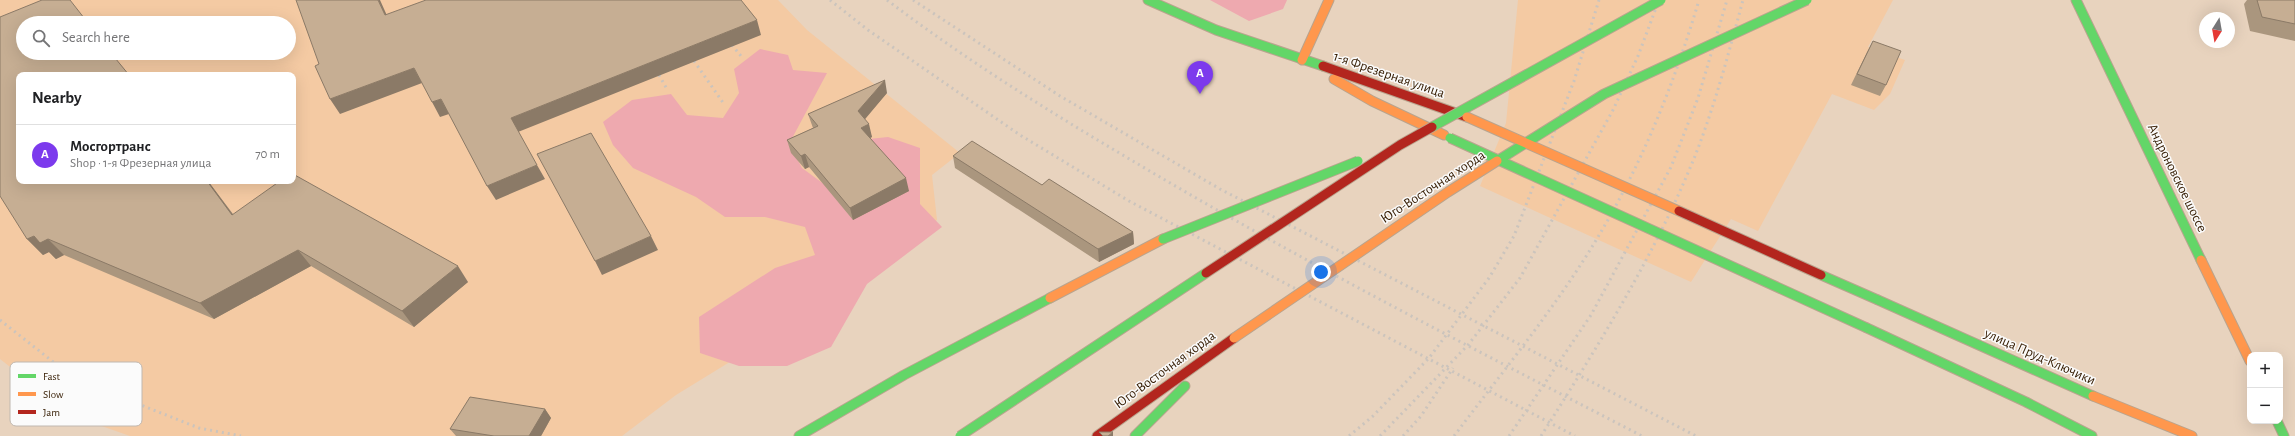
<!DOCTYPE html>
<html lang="en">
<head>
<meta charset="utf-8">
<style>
  :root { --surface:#fff; --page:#f2f2f2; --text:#202124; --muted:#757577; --line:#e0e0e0; --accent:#7c3aed }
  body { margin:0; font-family:"Alegreya Sans",sans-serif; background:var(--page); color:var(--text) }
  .controls { position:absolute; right:12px; bottom:12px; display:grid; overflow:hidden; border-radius:8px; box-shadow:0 4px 16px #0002 }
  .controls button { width:36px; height:36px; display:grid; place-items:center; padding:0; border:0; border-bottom:1px solid var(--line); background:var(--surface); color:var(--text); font:20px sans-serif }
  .compass { position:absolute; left:2199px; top:12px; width:36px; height:36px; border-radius:50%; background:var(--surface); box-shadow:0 4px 16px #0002; rotate:191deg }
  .you { position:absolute; left:1321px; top:272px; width:14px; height:14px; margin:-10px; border:3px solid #fff; border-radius:50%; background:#1a73e8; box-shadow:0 0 0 6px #1a73e833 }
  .badge { display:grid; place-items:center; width:26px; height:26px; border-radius:50%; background:var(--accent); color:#fff; font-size:13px; font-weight:700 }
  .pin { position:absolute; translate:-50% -33px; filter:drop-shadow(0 1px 2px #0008) }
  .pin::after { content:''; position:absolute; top:21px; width:14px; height:12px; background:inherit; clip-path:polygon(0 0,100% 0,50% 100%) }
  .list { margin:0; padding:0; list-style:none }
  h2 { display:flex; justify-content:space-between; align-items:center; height:52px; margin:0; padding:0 16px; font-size:17px }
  h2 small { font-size:13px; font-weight:400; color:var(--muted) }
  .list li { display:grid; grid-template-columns:26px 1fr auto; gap:12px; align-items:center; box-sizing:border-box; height:60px; padding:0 16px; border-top:1px solid var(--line) }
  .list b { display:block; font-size:15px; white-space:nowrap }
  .list p { margin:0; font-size:13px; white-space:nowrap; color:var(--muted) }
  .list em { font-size:13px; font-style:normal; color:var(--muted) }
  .icon { flex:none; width:22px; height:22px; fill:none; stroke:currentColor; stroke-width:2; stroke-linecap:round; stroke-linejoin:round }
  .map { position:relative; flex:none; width:2295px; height:436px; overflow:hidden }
  .search { position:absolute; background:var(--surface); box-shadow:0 4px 16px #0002; left:16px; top:16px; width:280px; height:44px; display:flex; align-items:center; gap:10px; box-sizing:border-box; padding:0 14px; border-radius:22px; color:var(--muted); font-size:15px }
  .panel { position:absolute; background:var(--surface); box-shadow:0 4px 16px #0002; left:16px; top:72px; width:280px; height:112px; border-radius:8px }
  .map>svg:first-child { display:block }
  .built { fill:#f4caa3; fill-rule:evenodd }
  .green { fill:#eea9af }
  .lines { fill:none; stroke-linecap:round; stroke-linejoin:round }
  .fast-casing { stroke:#b9a48e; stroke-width:11 }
  .slow-casing { stroke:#b9a48e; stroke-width:11 }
  .jam-casing { stroke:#b9a48e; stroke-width:11 }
  .fast { stroke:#63d668; stroke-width:9 }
  .slow { stroke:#ff974d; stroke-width:9 }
  .jam { stroke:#b3261e; stroke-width:9 }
  .rail { stroke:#cbc4bd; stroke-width:3; stroke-dasharray:2 4; stroke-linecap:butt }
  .fast-bridge-casing { stroke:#b9a48e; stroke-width:11; stroke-linecap:butt }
  .slow-bridge-casing { stroke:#b9a48e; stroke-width:11; stroke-linecap:butt }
  .jam-bridge-casing { stroke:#b9a48e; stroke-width:11; stroke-linecap:butt }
  .fast-bridge { stroke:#63d668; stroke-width:9 }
  .slow-bridge { stroke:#ff974d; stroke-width:9 }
  .jam-bridge { stroke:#b3261e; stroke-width:9 }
  .wall { fill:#aa967e }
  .shaded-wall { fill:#8b7a67 }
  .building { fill:#c6ae93; stroke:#8b7a67 }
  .labels { text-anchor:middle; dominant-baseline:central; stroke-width:3; stroke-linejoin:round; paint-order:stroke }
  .street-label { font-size:14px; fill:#351c02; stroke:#fbfbfb }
  .key { fill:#fbfbfb; stroke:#c0b8b0; stroke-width:1 }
  .key-label { font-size:11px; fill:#351c02 }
</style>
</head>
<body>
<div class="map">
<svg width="2295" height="436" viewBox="0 0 2295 436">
  <rect width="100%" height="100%" fill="#e8d3be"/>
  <path class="built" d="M0 0H778L807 30 960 153 932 175 937 220 821 306 676 395 622 436H130L73 416 0 359ZM23 23H289V53H23ZM19 75H293V181H19Z
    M1518 0H1893L1868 47 1905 60 1890 94 1874 110 1832 94 1758 231 1731 219 1691 282 1480 186 1506 123Z"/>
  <path class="green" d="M1210 0H1287L1283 9 1249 21Z
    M760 49 788 55 793 70 827 73 789 144 802 168 828 187 850 141 888 137 920 148V204L942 227 867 284 831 347 787 366H739L700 353 699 317 775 268 815 255 805 227 765 217H725L696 197 633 168 613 145 603 122 632 100 671 94 687 115 723 118 739 93 734 69Z"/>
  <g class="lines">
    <defs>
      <path id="fast" d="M1148 0 1216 30 1323 66
        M2076 0 2201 260
        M1878 300 2093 396
        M1867 328 2026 402 2092 436
        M2277 421 2284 436
        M799 436 904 375 1050 298
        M1135 436 1185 386"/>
      <path id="slow" d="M1302 60 1329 0
        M1334 79 1372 101 1444 135
        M2201 260 2250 361
        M1050 298 1163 239
        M2093 396 2192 436"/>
      <path id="jam" d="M1323 66 1467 117
        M1097 436 1234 338"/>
    </defs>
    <use href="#fast" class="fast-casing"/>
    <use href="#slow" class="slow-casing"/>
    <use href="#jam" class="jam-casing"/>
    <use href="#fast" class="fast"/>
    <use href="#slow" class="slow"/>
    <use href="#jam" class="jam"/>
    <path class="rail" d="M830 0 868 30 1020 135 1129 201 1575 436
      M887 0C970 63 1058 117 1148 170 1309 265 1476 350 1642 436
      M913 0 1060 96 1220 189 1696 436
      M732 45 741 56
      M694 61 724 104
      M659 75 667 89
      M0 320 75 379 199 428 241 436
      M1349 436 1373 416 1429 358 1489 278 1514 236 1574 81 1599 0
      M1380 436 1468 345 1520 278 1613 110 1638 56 1659 0
      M1403 436 1421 416 1453 368
      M1454 436C1506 367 1562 300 1605 225 1646 154 1676 78 1699 0
      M1509 436 1591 315 1671 167 1698 98 1727 0
      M1541 436C1598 346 1655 255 1695 156 1715 105 1729 52 1743 0"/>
    <defs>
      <path id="fast-bridge" d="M1432 127 1661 0
        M1450 138 1867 328
        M1497 161 1604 94 1807 0
        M1163 239 1358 161
        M1821 275 1878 300
        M960 436 1206 273"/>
      <path id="slow-bridge" d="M1467 117 1679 211
        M1234 338 1448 192 1497 161"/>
      <path id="jam-bridge" d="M1679 211 1821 275
        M1206 273 1400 145 1432 127"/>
    </defs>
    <use href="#fast-bridge" class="fast-bridge-casing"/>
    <use href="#slow-bridge" class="slow-bridge-casing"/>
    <use href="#jam-bridge" class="jam-bridge-casing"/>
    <use href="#fast-bridge" class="fast-bridge"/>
    <use href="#slow-bridge" class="slow-bridge"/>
    <use href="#jam-bridge" class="jam-bridge"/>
  </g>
  <path class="wall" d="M2247 0H2295V41L2250 31 2244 4Z
    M1873 41 1886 85 1880 96 1851 85 1867 52Z
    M887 93 864 119 872 137 870 138 909 191 853 220 809 167 805 169 791 153 787 140 813 128 808 114Z
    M953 156 1042 185 1133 232 1134 244 1099 262 955 168Z
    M208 181 233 214 468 282 414 327 311 266 214 319 64 255 56 259 49 252 43 255 27 239Z
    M545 409 551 418 541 436H456L450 429Z"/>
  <path class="shaded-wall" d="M378 0H380L393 29 385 15Z
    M757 20 761 35 518 132 511 118Z
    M414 68 422 83 340 114 330 99Z
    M885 80 887 93 861 124 858 111Z
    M441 99 449 114 440 117 432 102Z
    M869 124 872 137 864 141 861 128Z
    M805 154 809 167 805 169 801 156Z
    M537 165 545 179 496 200 487 186Z
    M906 178 909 191 853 220 850 208Z
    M207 181H208L245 231 232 215Z
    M1133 232 1134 244 1099 262 1098 249Z
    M34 236 48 239 64 255 56 259 49 252 43 255 27 239Z
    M651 236 658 250 602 275 595 261Z
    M298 250 311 266 214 319 200 303Z
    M458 266 468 282 414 327 402 311Z
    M545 409 551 418 541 436H529Z
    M1113 432V436H1108Z"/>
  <path class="building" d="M42 0H70L88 23H23V53H111L129 75H19V181H207L232 215 280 181H293V174L458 266 402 311 298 250 200 303 48 239 40 243 34 236 27 239 0 196V17Z
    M296 0H378L385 15 426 0H741L757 20 511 118 537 165 487 186 441 99 432 102 414 68 330 99 315 66 319 64Z
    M2257 0H2295V24L2262 17Z
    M1873 41 1901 51 1886 85 1857 74Z
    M885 80 858 111 869 124 861 128 906 178 850 208 805 154 801 156 787 140 818 126 808 114Z
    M591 133 651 236 595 261 537 154Z
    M972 141 1042 185 1049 179 1133 232 1098 249 953 156Z
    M470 397 545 409 529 436H494L450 429Z
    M1099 432H1113L1108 436H1103Z"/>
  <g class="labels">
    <g class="street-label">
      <text transform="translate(1389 75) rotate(19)">1-я Фрезерная улица</text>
      <text transform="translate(2177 178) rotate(64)">Андроновское шоссе</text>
      <text transform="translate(1433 187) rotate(-33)">Юго-Восточная хорда</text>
      <text transform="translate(2040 357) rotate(24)">улица Пруд-Ключики</text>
      <text transform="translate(1165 370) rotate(-36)">Юго-Восточная хорда</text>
    </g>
  </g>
  <rect x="10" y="362" width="132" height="64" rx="6" class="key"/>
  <rect x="18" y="374" width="18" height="4" fill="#63d668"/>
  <rect x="18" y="392" width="18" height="4" fill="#ff974d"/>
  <rect x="18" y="410" width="18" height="4" fill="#b3261e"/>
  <g class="key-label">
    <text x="43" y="380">Fast</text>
    <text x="43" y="398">Slow</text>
    <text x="43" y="416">Jam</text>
  </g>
</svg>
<div class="controls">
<button>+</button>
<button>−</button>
</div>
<svg class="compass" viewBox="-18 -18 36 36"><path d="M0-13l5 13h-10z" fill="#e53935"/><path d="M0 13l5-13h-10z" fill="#757577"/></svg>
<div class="you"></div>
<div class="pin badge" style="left:1200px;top:94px">A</div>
<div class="search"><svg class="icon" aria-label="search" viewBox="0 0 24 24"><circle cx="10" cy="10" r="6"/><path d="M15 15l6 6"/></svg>Search here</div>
<section class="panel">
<h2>Nearby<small></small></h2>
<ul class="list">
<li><span class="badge">A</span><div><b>Мосгортранс</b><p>Shop · 1-я Фрезерная улица</p></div><em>70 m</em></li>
</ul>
</section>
</div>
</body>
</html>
